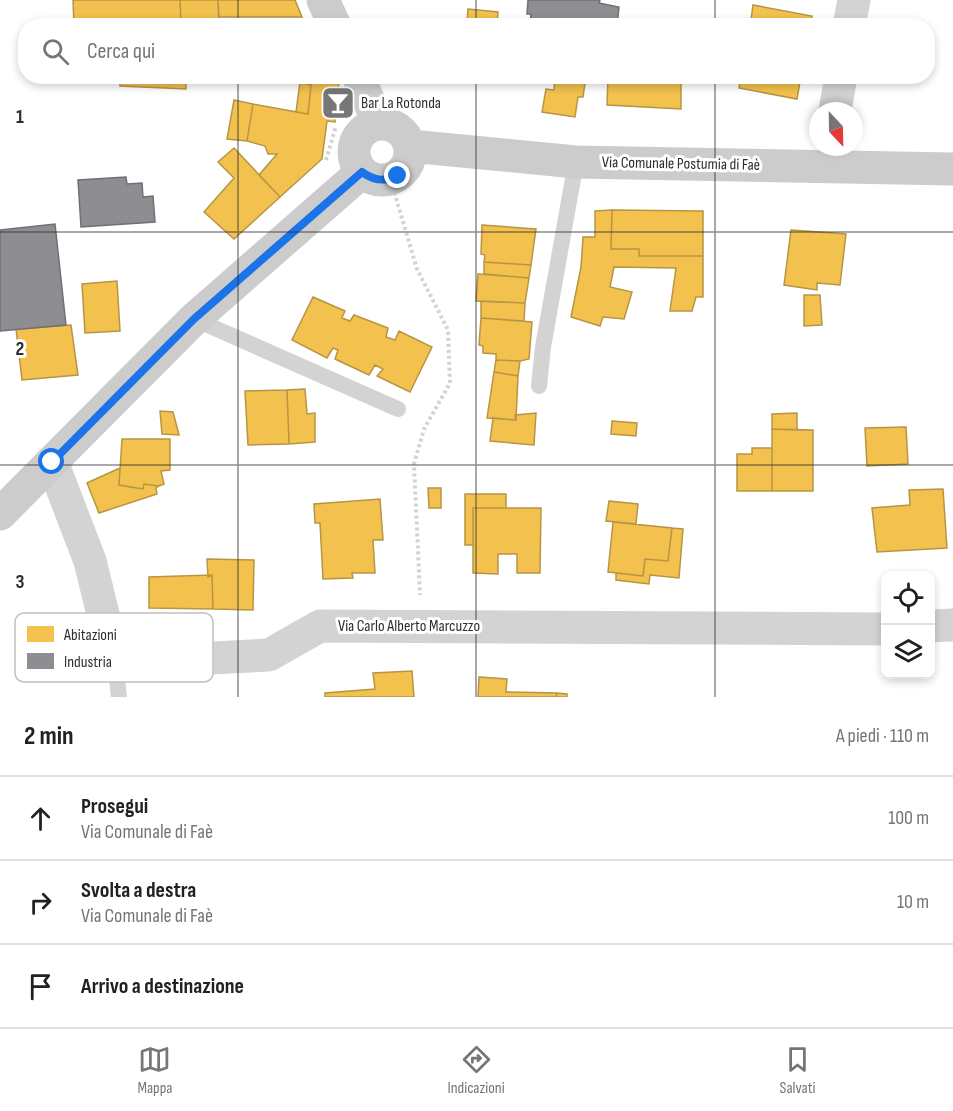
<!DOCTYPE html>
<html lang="it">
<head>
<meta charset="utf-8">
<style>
  :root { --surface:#fff; --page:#f2f2f2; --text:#202124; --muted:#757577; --line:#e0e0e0; --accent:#777 }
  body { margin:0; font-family:"Sofia Sans Condensed",sans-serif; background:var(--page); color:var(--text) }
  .controls { position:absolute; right:18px; bottom:18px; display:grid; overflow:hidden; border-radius:12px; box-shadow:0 3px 9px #0003 }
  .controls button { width:54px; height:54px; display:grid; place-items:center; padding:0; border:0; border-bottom:2px solid var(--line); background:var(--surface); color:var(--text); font:30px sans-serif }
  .compass { position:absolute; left:809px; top:102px; width:54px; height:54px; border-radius:50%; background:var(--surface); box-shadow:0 3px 9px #0003; rotate:158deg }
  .stop { position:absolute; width:18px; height:18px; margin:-14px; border:4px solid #1a73e8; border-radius:50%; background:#fff }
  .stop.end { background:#1a73e8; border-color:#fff; box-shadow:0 2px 6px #0008 }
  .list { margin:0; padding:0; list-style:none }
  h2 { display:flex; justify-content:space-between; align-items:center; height:78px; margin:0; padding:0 24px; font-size:26px }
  h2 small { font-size:20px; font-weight:400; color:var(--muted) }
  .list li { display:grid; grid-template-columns:39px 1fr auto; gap:18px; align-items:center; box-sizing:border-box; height:84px; padding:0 24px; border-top:2px solid var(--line) }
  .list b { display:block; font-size:22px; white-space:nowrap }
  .list p { margin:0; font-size:20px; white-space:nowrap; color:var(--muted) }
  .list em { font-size:20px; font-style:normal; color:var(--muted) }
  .icon { flex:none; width:33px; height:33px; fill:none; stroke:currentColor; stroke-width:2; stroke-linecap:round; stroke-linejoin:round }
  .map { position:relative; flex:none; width:953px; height:697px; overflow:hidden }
  .search { position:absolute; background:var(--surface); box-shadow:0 3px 9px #0003; left:18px; right:18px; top:18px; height:66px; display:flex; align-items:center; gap:15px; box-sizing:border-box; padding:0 21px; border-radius:24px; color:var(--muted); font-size:22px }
  .sheet { height:330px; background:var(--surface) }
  nav { display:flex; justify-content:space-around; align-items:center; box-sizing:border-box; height:84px; border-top:2px solid var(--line); background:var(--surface); font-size:16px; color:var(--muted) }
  nav a { display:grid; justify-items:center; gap:3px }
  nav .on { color:var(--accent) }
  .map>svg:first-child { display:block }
  .homes { fill:#f2c14e; stroke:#b79544; stroke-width:1.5 }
  .industry { fill:#8d8d92; stroke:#707074; stroke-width:1.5 }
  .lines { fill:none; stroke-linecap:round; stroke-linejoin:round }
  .path { stroke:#d3d3d3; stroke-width:4; stroke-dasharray:3 3; stroke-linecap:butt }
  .lane { stroke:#d3d3d3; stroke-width:16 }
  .street { stroke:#d3d3d3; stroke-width:33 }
  .secondary { stroke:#ccc; stroke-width:33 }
  .route { stroke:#1a73e8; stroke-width:8 }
  .grid { fill:none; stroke:#2e2e2e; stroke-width:1.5; stroke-opacity:0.55 }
  .labels { text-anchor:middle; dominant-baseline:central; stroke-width:6; stroke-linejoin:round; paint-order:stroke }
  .poi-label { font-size:16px; fill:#2e2e2e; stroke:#fff; text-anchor:start }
  .street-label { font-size:16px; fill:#2e2e2e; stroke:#fff }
  .key { fill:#fff; stroke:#c0c0c0; stroke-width:1.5 }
  .key-label { font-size:16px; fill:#2e2e2e }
  .grid-label { font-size:20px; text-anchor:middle; font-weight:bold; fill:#2e2e2e; stroke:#fff; stroke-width:6; stroke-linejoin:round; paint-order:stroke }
</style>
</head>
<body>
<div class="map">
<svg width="953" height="697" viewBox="0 0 953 697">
  <rect width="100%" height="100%" fill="#fff"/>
  <path class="homes" d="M73 0H180L181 26H74Z
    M180 0H218L219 26H181Z
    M218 0H295L302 17H219Z
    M753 5 812 16 811 26H755L756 20H751Z
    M468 9 498 12 497 25 467 23Z
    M120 76H186V89L120 86Z
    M431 76H459V82Z
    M555 76H586L583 97H578L575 117 542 112 546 89 554 90Z
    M608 76 681 80V109L607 105Z
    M653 76H691V80L653 79Z
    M741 76H801L797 99 739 88Z
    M315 77 339 82 335 122 327 121 322 159 280 197 259 175 277 154H268L265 146 247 141 253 104 308 114 311 85Z
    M300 82 311 85 308 114 296 112Z
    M234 100 253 104 247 141 227 139Z
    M234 148 280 197 234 239 204 212 234 178 218 162Z
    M612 210 611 249H639V256H703V297H696L692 311H670L676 268 614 267 610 287 632 292 624 319 603 317 600 326 571 317 581 267 583 237H595V211Z
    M612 210 703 211V256H639V249H611Z
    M482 225 536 229 531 265 484 262 485 255 481 254Z
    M791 230 846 234 840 285 817 283V290L784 285Z
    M484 262 531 265 529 278 484 274Z
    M478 274 529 278 525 303 476 301Z
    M117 281 120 331 85 333 82 284Z
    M804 295H820L822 325 804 326Z
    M313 297 345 311 342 318 350 321 354 315 388 328 386 337 395 340 399 331 432 347 410 392 377 376 383 369 375 365 369 375 335 359 338 350 333 348 327 358 292 340Z
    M481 301 525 303 524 321 481 318Z
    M481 318 532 322 529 359 520 361 496 360V354L483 353V346L479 345Z
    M71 325 78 375 22 380 16 329Z
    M496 360 520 361 518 376 494 372Z
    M494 372 518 376 516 420 487 418Z
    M305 389 307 414 315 413V442L289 444 287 390Z
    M287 390 289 444 248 445 245 391Z
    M160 411 173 412 179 435 162 434Z
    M536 413 534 445 490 441 493 418 516 420 515 415Z
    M797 413V430L772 429V414Z
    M612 421 637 423 636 436 611 434Z
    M906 427 908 464 867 466 865 428Z
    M772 429 813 430V491H772Z
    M122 439H170V470L161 471 164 484 159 486 144 484 143 489 119 485Z
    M752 448H772V491H737V454H752Z
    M120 468 119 485 143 489 144 484 159 486 156 488 157 494 99 513 87 483Z
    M428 488H441V508H429Z
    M943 489 947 548 877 552 872 508 910 505 909 490Z
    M465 494H506V508H473V545H465Z
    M380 499 383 540H373L375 573H352L353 578 323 579 320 523H315L314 504Z
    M609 501 638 504 636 524 606 521Z
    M473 508H541L540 573H517V554H498V574L473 573Z
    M613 522 672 528 668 561 645 559 643 576 608 572Z
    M672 528 683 529 679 578 650 575 649 584 616 580V573L643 576 645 559 668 561Z
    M207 559 254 560 253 610 213 609 212 575 208 577Z
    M212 575 213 609 149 608V577Z
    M412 671 414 697H325V693L375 689 373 673Z
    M479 677 507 679 506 692 557 693 556 697H478Z
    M557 693 567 694V697H556Z"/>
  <path class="industry" d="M528 0H600L599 3 619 7 617 26H530L531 14H527Z
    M126 177 127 184 142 183 143 197 153 196 155 222 81 227 78 180Z
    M55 224 66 325 0 331V230Z"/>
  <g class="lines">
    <path class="path" d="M326 160 336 126
      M391 181 417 269 448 330 450 383 424 429 414 464 420 595"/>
    <path class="lane" d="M194 319 398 409
      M539 386 543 347 576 162
      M115 663 119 697"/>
    <path class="street" d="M849 26 854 0
      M835 111 841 76
      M52 462 90 561 115 663 269 655 320 626 886 629
      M930 626 953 625"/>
    <path class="secondary" d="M323 0 335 26
      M358 76 379 124
      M354 152a28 28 0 1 1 56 0a28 28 0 1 1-56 0Z
      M410 146 576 162 953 169
      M0 514 194 319 362 172"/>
  </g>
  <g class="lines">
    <path class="route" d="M52 462 194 319 362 172C374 181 385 182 398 176"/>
  </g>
  <path class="grid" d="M238 0V26M476 0V26M715 0V26M238 76V697M476 76V697M715 76V697M0 232H953M0 465H953"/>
  <defs>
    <symbol id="bar-square" viewBox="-11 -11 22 22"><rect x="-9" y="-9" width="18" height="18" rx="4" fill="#777" stroke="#fff"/><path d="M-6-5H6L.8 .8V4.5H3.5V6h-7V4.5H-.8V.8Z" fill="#fff"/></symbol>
  </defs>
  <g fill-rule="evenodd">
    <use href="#bar-square" x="319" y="84" width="38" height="38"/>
  </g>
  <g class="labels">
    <g class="poi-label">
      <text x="361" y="103">Bar La Rotonda</text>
    </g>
    <g class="street-label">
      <text transform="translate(681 164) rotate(1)">Via Comunale Postumia di Faè</text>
      <text x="409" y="626">Via Carlo Alberto Marcuzzo</text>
    </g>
  </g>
  <rect x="15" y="613" width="198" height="69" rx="9" class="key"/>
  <rect x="27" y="626" width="27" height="16" fill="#f2c14e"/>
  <rect x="27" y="653" width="27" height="16" fill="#8d8d92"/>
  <g class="key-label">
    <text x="64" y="640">Abitazioni</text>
    <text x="64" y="667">Industria</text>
  </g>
  <g class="grid-label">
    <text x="20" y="123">1</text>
    <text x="20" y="355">2</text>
    <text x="20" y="588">3</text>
  </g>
</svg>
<div class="controls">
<button><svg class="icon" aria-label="locate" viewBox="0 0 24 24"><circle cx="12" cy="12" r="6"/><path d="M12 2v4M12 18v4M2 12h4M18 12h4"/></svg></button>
<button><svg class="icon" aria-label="layers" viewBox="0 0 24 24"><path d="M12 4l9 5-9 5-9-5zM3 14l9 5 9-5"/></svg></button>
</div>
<svg class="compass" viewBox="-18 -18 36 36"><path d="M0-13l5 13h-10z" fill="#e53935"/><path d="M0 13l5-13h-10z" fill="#757577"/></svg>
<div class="stop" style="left:52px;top:462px"></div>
<div class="stop end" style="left:398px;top:176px"></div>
<div class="search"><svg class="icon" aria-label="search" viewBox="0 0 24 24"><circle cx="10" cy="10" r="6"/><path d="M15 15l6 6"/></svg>Cerca qui</div>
</div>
<section class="sheet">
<h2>2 min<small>A piedi · 110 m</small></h2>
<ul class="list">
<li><svg class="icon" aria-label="ahead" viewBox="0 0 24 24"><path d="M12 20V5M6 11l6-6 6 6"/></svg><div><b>Prosegui</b><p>Via Comunale di Faè</p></div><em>100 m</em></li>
<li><svg class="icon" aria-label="right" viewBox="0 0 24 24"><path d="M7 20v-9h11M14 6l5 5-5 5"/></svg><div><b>Svolta a destra</b><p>Via Comunale di Faè</p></div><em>10 m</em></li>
<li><svg class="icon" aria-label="arrive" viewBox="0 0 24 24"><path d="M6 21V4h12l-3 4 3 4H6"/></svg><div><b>Arrivo a destinazione</b></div></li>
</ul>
</section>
<nav>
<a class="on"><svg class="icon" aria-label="map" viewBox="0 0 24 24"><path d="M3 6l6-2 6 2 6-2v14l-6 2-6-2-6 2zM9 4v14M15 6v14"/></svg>Mappa</a>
<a><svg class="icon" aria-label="directions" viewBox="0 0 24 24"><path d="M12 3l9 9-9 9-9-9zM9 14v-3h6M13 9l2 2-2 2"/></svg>Indicazioni</a>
<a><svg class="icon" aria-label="saved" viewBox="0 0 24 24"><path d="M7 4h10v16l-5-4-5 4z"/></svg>Salvati</a>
</nav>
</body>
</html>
